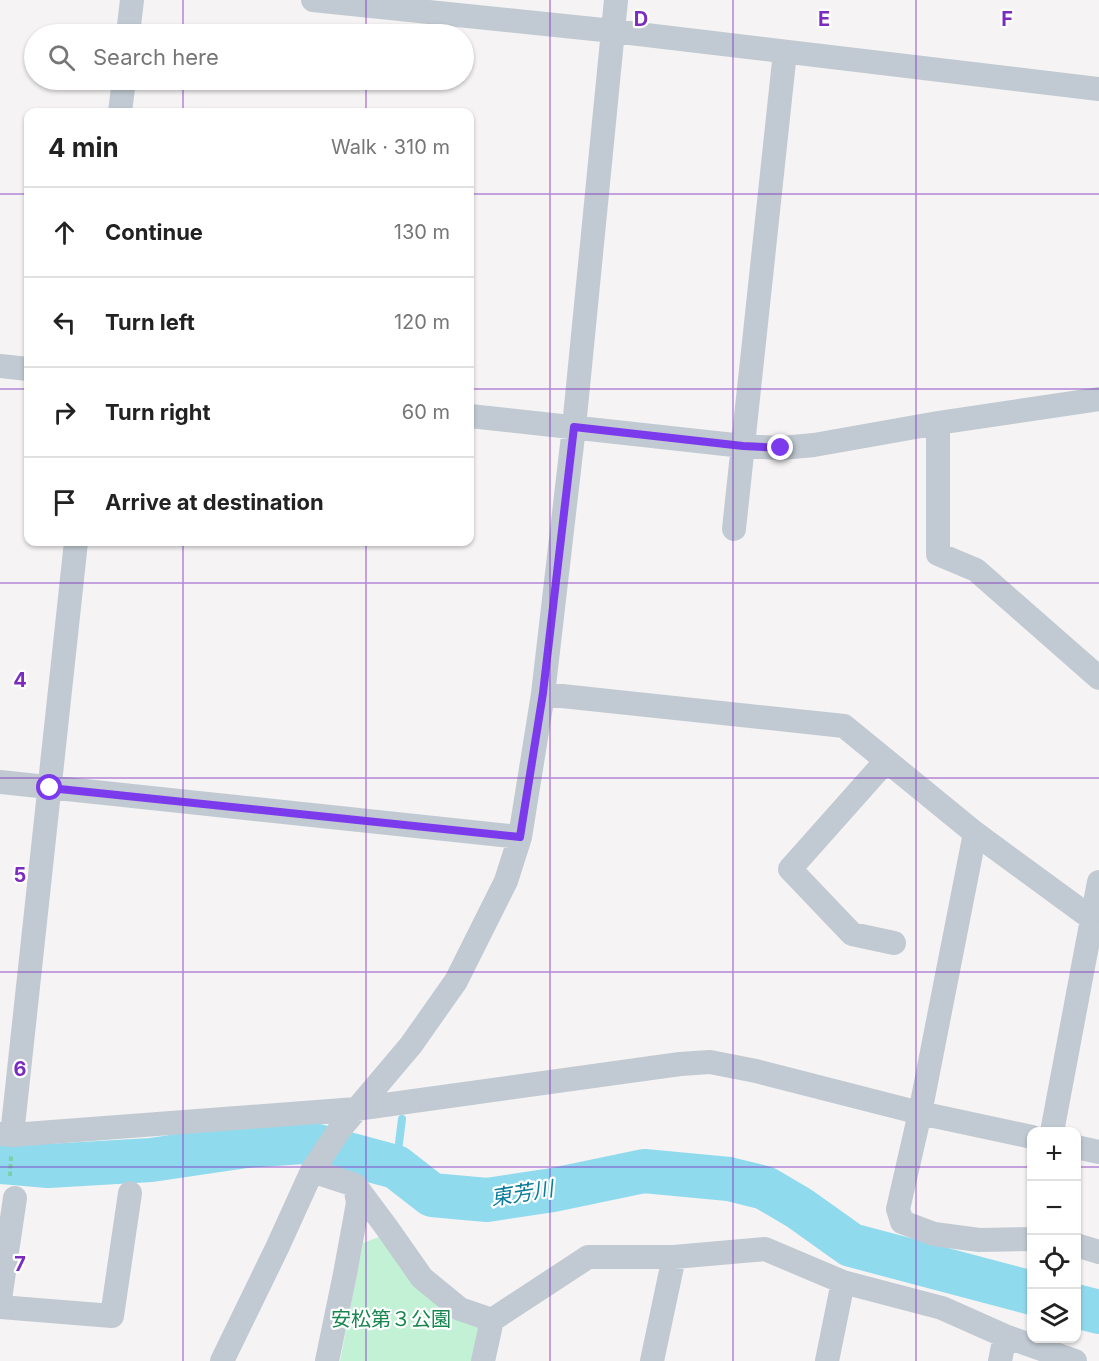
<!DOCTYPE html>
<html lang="en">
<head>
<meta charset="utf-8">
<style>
  :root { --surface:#fff; --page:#f2f2f2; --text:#222; --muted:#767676; --line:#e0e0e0 }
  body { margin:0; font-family:Inter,"Noto Sans JP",sans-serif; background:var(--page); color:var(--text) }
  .controls { position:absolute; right:18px; bottom:18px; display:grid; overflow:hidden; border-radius:12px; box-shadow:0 2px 4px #0004 }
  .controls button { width:54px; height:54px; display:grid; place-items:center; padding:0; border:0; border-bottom:2px solid var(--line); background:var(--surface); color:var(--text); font:30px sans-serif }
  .stop { position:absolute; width:18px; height:18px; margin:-14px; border:4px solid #7c3aed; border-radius:50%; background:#fff }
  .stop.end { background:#7c3aed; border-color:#fff; box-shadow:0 2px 6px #0008 }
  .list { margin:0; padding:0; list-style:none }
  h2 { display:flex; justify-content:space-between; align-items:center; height:78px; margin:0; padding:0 24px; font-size:26px }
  h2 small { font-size:20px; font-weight:400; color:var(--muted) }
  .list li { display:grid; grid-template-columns:39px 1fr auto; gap:18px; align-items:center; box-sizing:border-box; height:90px; padding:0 24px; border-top:2px solid var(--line) }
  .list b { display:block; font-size:22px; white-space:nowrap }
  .list em { font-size:20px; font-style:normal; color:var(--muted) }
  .icon { flex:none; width:33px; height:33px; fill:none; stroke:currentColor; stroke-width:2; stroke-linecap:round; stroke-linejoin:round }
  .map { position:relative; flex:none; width:1099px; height:1361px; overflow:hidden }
  .search { position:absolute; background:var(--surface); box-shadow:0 2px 4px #0004; left:24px; top:24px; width:450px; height:66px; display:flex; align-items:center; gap:15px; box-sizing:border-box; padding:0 21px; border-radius:33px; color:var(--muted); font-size:22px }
  .panel { position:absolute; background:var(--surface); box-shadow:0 2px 4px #0004; left:24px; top:108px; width:450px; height:438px; border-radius:12px }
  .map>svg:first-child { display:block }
  .green { fill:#c3f1d5 }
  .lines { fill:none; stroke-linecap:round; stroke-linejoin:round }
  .stream { stroke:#90daee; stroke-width:8 }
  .river { stroke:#90daee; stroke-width:44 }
  .path { stroke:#7ad0a6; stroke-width:4; stroke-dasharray:4.5 3; stroke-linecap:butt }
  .minor { stroke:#c1cad2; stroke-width:24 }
  .route { stroke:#7c3aed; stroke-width:8 }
  .grid { fill:none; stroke:#7b2cbf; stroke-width:1.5; stroke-opacity:0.55 }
  .labels { text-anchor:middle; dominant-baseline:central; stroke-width:4.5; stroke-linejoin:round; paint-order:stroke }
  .park-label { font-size:20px; fill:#17864f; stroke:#fff }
  .water-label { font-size:21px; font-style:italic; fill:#0c7c9b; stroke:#fff }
  .grid-label { font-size:20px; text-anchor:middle; font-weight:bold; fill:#7b2cbf; stroke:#fff; stroke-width:4.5; stroke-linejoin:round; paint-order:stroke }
</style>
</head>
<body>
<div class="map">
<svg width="1099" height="1361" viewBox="0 0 1099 1361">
  <rect width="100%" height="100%" fill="#f5f3f3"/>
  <path class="green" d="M379 1237 482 1328 475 1361H340L363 1243Z"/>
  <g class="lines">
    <path class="stream" d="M396 1167 402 1119"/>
    <path class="river" d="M0 1162 48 1166 151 1160 246 1146 303 1142 396 1167 432 1195 487 1200 553 1190 644 1171 729 1179 765 1188 799 1208 851 1245 1032 1293
      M1076 1306 1099 1312"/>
    <path class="path" d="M10 1176 11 1156"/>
    <path class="minor" d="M313 0 613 31 1099 89
      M128 34 132 0
      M120 112 124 80
      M0 366 28 369
      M470 416 743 446 781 448 814 445 938 423 1099 399
      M938 423V554L976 570 1099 678
      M734 529 785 52
      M543 694 844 726 975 833 1091 918
      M886 761 790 869 852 934 894 943
      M0 782 520 837
      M975 833 920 1113 898 1209 902 1222 934 1234 979 1240 1032 1239
      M1052 1132 1099 882
      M0 1134 12 1135 356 1109 680 1064 710 1062 756 1071 920 1113 1032 1137
      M12 1135 76 542
      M1076 1147 1099 1152
      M312 1171 355 1185 387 1228 422 1278 460 1309 492 1320
      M1076 1245 1099 1252
      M0 1299 15 1198
      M0 1307 112 1316 130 1193
      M222 1361 277 1248 312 1171 340 1129 411 1045 456 981 506 881 520 837 543 694 574 427 616 0
      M327 1361 345 1274 358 1203 355 1185
      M483 1361 492 1320 588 1257H674L765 1249 843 1282 942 1308 1005 1336 1075 1361
      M652 1361 674 1257
      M827 1361 843 1282
      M1000 1361 1005 1336"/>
  </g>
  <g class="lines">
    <path class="route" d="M50 788 520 837 543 693 574 427 743 446 781 448"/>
  </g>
  <path class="grid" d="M183 0V34M366 0V34M550 0V1361M733 0V1361M916 0V1361M183 80V112M366 80V112M0 194H28M470 194H1099M0 389H28M470 389H1099M183 542V1361M366 542V1361M0 583H1099M0 778H1099M0 972H1099M0 1167H1032M1076 1167H1099"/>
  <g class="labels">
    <g class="park-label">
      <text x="391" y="1319">安松第３公園</text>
    </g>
    <g class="water-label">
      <text transform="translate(522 1193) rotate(-9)">東芳川</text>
    </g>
  </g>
  <g class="grid-label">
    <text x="641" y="26">D</text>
    <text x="824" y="26">E</text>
    <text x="1007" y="26">F</text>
    <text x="20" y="687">4</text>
    <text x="20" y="882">5</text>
    <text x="20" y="1076">6</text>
    <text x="20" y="1271">7</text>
  </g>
</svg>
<div class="controls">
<button>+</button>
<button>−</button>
<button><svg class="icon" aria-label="locate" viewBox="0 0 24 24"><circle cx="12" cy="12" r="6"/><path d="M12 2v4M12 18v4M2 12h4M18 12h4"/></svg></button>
<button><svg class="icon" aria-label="layers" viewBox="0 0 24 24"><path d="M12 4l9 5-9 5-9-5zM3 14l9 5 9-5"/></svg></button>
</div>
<div class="stop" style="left:50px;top:788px"></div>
<div class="stop end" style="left:781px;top:448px"></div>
<div class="search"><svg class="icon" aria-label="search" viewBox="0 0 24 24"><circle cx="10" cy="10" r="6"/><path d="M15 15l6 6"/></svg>Search here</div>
<section class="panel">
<h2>4 min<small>Walk · 310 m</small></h2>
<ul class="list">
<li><svg class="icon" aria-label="ahead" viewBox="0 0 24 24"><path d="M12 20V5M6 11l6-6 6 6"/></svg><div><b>Continue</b></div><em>130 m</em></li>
<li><svg class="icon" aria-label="left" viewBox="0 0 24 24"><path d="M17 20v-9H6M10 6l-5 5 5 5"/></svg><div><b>Turn left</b></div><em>120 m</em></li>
<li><svg class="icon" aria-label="right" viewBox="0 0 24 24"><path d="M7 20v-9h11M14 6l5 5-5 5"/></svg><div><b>Turn right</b></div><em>60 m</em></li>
<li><svg class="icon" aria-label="arrive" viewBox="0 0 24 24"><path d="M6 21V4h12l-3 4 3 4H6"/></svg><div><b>Arrive at destination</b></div></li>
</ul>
</section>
</div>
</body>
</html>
